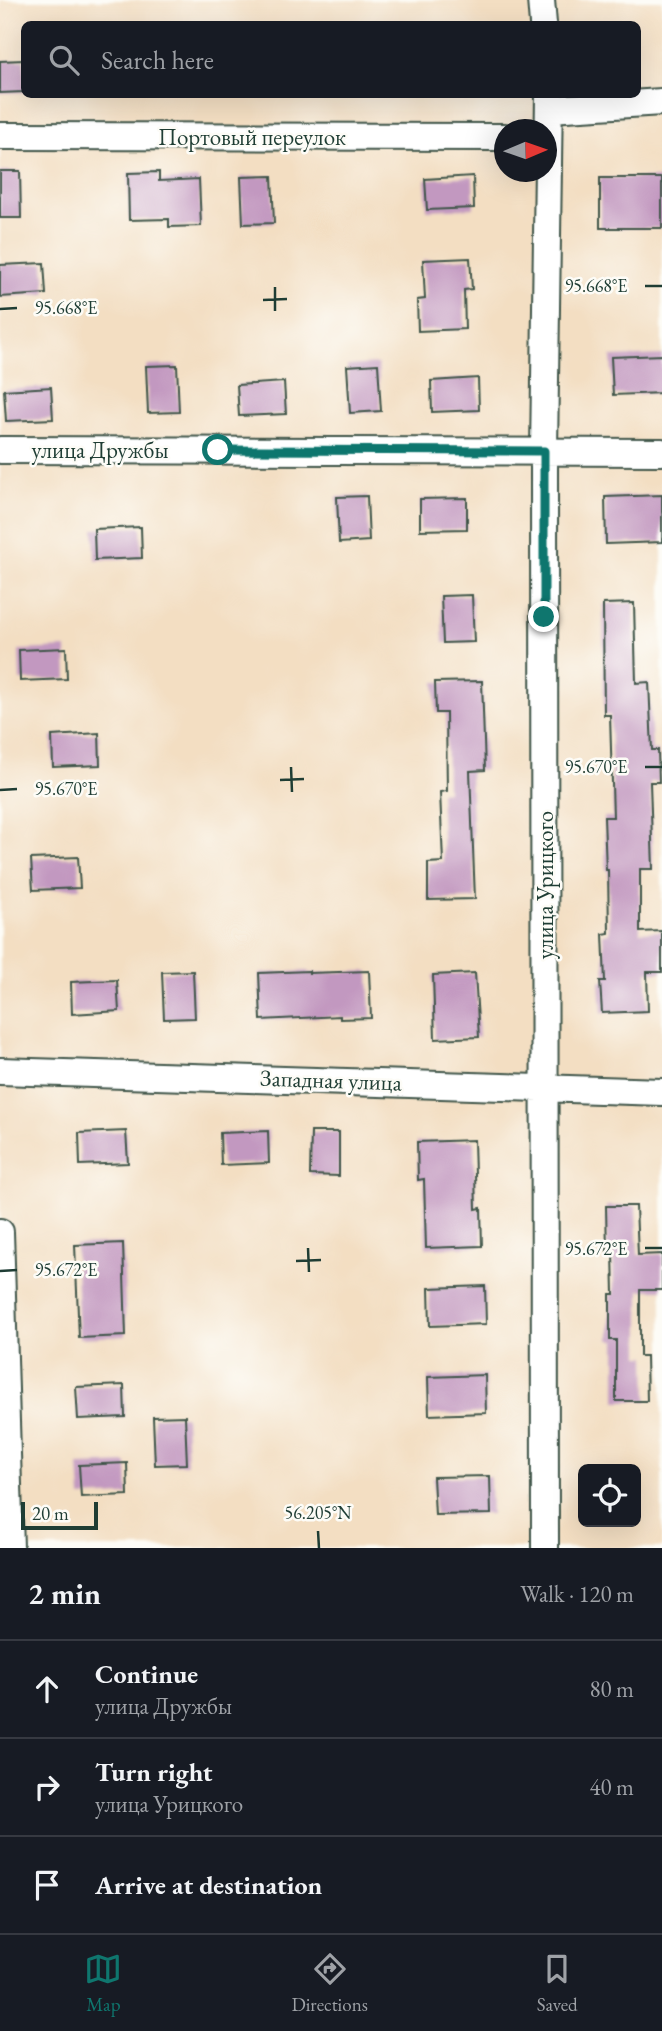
<!DOCTYPE html>
<html lang="en">
<head>
<meta charset="utf-8">
<style>
  :root { --surface:#171b24; --page:#242831; --text:#f1f3f6; --muted:#9ea1a6; --line:#363941; --accent:#0f766e }
  body { margin:0; font-family:"EB Garamond",serif; background:var(--page); color:var(--text) }
  .controls { position:absolute; right:21px; bottom:21px; display:grid; overflow:hidden; border-radius:10px; box-shadow:0 7px 28px #0002 }
  .controls button { width:63px; height:63px; display:grid; place-items:center; padding:0; border:0; border-bottom:2px solid var(--line); background:var(--surface); color:var(--text); font:35px sans-serif }
  .compass { position:absolute; left:494px; top:119px; width:63px; height:63px; border-radius:50%; background:var(--surface); box-shadow:0 7px 28px #0002; rotate:88deg }
  .scale { position:absolute; left:21px; bottom:18px; width:77px; box-sizing:border-box; padding-left:7px; border:4px solid #1f3d34; border-top:0; font-size:19px; line-height:24px; white-space:nowrap; color:#1f3d34; -webkit-text-stroke:5px #fdfcf7; paint-order:stroke }
  .stop { position:absolute; width:21px; height:21px; margin:-16px; border:5px solid #0f766e; border-radius:50%; background:#fff }
  .stop.end { background:#0f766e; border-color:#fff; box-shadow:0 2px 7px #0008 }
  .list { margin:0; padding:0; list-style:none }
  h2 { display:flex; justify-content:space-between; align-items:center; height:91px; margin:0; padding:0 28px; font-size:30px }
  h2 small { font-size:23px; font-weight:400; color:var(--muted) }
  .list li { display:grid; grid-template-columns:46px 1fr auto; gap:21px; align-items:center; box-sizing:border-box; height:98px; padding:0 28px; border-top:2px solid var(--line) }
  .list b { display:block; font-size:26px; white-space:nowrap }
  .list p { margin:0; font-size:23px; white-space:nowrap; color:var(--muted) }
  .list em { font-size:23px; font-style:normal; color:var(--muted) }
  .icon { flex:none; width:38px; height:38px; fill:none; stroke:currentColor; stroke-width:2; stroke-linecap:round; stroke-linejoin:round }
  .map { position:relative; flex:none; width:662px; height:1548px; overflow:hidden }
  .search { position:absolute; background:var(--surface); box-shadow:0 7px 28px #0002; left:21px; right:21px; top:21px; height:77px; display:flex; align-items:center; gap:18px; box-sizing:border-box; padding:0 24px; border-radius:10px; color:var(--muted); font-size:26px }
  .sheet { height:385px; background:var(--surface) }
  nav { display:flex; justify-content:space-around; align-items:center; box-sizing:border-box; height:98px; border-top:2px solid var(--line); background:var(--surface); font-size:19px; color:var(--muted) }
  nav a { display:grid; justify-items:center; gap:4px }
  nav .on { color:var(--accent) }
  .map>svg:first-child { display:block }
  .building { fill:#c298c0 }
  .lines { fill:none; stroke-linecap:round; stroke-linejoin:round }
  .minor-casing { stroke:#3f5549; stroke-width:30 }
  .minor { stroke:#fff; stroke-width:26 }
  .route { stroke:#0f766e; stroke-width:9 }
  .ticks { fill:none; stroke:#1f3d34; stroke-width:2.5 }
  .labels { text-anchor:middle; dominant-baseline:central; stroke-width:5; stroke-linejoin:round; paint-order:stroke }
  .street-label { font-size:23px; fill:#1f3d34; stroke:#fdfcf7 }
  .ticks-label { font-size:18px; text-anchor:middle; fill:#1f3d34; stroke:#fdfcf7; stroke-width:5; stroke-linejoin:round; paint-order:stroke }
</style>
</head>
<body>
<div class="map">
<svg width="662" height="1548" viewBox="0 0 662 1548">
  <rect width="100%" height="100%" fill="#fdfcf7"/>
  <filter id="ink" filterUnits="userSpaceOnUse"><feTurbulence type="fractalNoise" baseFrequency=".0143" numOctaves="2"/><feDisplacementMap in="SourceGraphic" scale="14" xChannelSelector="R" yChannelSelector="G"/><feConvolveMatrix kernelMatrix="1 2 1 2 8 2 1 2 1" color-interpolation-filters="sRGB"/></filter>
  <filter id="wash" filterUnits="userSpaceOnUse"><feTurbulence type="fractalNoise" baseFrequency=".00686" numOctaves="4" result="noise"/><feDisplacementMap in="SourceGraphic" scale="28" xChannelSelector="R" yChannelSelector="G"/><feGaussianBlur stdDeviation="1.57" result="paint"/><feColorMatrix in="noise" values="0 0 0 0 0 0 0 0 0 0 0 0 0 0 0 0 0 1.4 0 .05"/><feComposite in="paint" operator="in"/></filter>
  <g filter="url(#wash)">
    <rect width="100%" height="100%" fill="#f3dec2"/>
    <g id="blocks">
      <path class="building" d="M24 60V92L0 93V61Z
        M0 171H20L21 218H0Z
        M159 172V181L199 179 201 226 169 227V219L129 220 128 173Z
        M272 176 274 223 243 224 241 177Z
        M473 176 474 208 427 210 425 179Z
        M600 178H662V228H600Z
        M470 258 472 289 464 290 465 329 418 331 417 300 425 299 423 260Z
        M44 263 46 294 0 297V265Z
        M662 355V393L613 395 611 357Z
        M378 364 381 411 350 413 347 366Z
        M177 365 179 412 148 413 146 366Z
        M478 378 479 410 432 412 431 381Z
        M284 382 286 414 239 416 237 385Z
        M51 387 53 419 6 421 4 390Z
        M662 495V542L606 544 605 497Z
        M367 496 369 541 339 543 337 497Z
        M467 498V529L420 530V499Z
        M141 527 142 558 95 560 94 529Z
        M472 595 474 642 443 643 441 596Z
        M634 603 636 683 649 682 652 750H658L659 782H650L653 869H640V932L662 931V972H647L648 1011 602 1013 600 981H605L603 934 609 933 608 870H606L604 817H613L610 715H604L603 604Z
        M66 648 67 679 20 681 19 650Z
        M482 681 485 770 470 771 475 899 428 900V863L443 862 440 792 447 791 446 713H436L435 682Z
        M99 733 100 765 53 767 52 736Z
        M78 857 80 888 33 890 31 859Z
        M193 971 195 1018 164 1019 162 972Z
        M309 971V973L369 971 371 1018 340 1019V1016L261 1020 259 973Z
        M475 973 479 1037 435 1039 433 975Z
        M117 980 119 1011 72 1014 71 982Z
        M126 1131 128 1163 80 1165 79 1133Z
        M268 1131 269 1163 221 1165 220 1133Z
        M311 1132H339V1176L310 1175Z
        M474 1140 476 1209 481 1208 482 1246 426 1248 424 1179 418 1180 417 1142Z
        M606 1206H636L638 1255 662 1254V1290H640V1356H646L647 1401H616V1340H610V1294H614L613 1251 607 1252Z
        M123 1243 126 1336 79 1338 75 1245Z
        M485 1286 486 1324 430 1326 429 1288Z
        M485 1375 486 1413 429 1415 428 1377Z
        M124 1385 125 1417 78 1419 76 1387Z
        M185 1416 187 1464 155 1465 153 1417Z
        M127 1463 128 1495 81 1497 79 1465Z
        M490 1476 491 1514 435 1515 433 1477Z"/>
    </g>
  </g>
  <g filter="url(#ink)">
    <use href="#blocks" fill-opacity="0" stroke="#3f5549" stroke-width="2"/>
    <g class="lines">
      <defs>
        <path id="minor" d="M541 0 543 24
          M550 109 662 102
          M0 136 504 137
          M0 450 662 452
          M0 1071 662 1092
          M0 1232 10 1548
          M545 1548 544 451 549 94"/>
      </defs>
      <use href="#minor" class="minor-casing"/>
      <use href="#minor" class="minor"/>
    </g>
  </g>
  <g class="lines" filter="url(#ink)">
    <path class="route" d="M218 450 544 451V617"/>
  </g>
  <path class="ticks" d="M645 286H662M275 287V311M263 300 287 299M0 309 17 308M291 767 292 792M645 767H662M280 780 304 779M0 790 17 789M308 1248 309 1272M645 1248H662M296 1261 321 1260M0 1271 17 1270M318 1531 319 1548"/>
  <g class="labels">
    <g class="street-label">
      <text x="252" y="137">Портовый переулок</text>
      <text x="100" y="450">улица Дружбы</text>
      <text transform="translate(545 885) rotate(-90)">улица Урицкого</text>
      <text transform="translate(331 1080) rotate(2)">Западная улица</text>
    </g>
  </g>
  <g class="ticks-label">
    <text x="596" y="292">95.668°E</text>
    <text x="66" y="314">95.668°E</text>
    <text x="596" y="773">95.670°E</text>
    <text x="66" y="795">95.670°E</text>
    <text x="596" y="1255">95.672°E</text>
    <text x="66" y="1276">95.672°E</text>
    <text x="318" y="1519">56.205°N</text>
  </g>
</svg>
<div class="controls">
<button><svg class="icon" aria-label="locate" viewBox="0 0 24 24"><circle cx="12" cy="12" r="6"/><path d="M12 2v4M12 18v4M2 12h4M18 12h4"/></svg></button>
</div>
<svg class="compass" viewBox="-18 -18 36 36"><path d="M0-13l5 13h-10z" fill="#e53935"/><path d="M0 13l5-13h-10z" fill="#9ea1a6"/></svg>
<div class="scale">20 m</div>
<div class="stop" style="left:218px;top:450px"></div>
<div class="stop end" style="left:544px;top:617px"></div>
<div class="search"><svg class="icon" aria-label="search" viewBox="0 0 24 24"><circle cx="10" cy="10" r="6"/><path d="M15 15l6 6"/></svg>Search here</div>
</div>
<section class="sheet">
<h2>2 min<small>Walk · 120 m</small></h2>
<ul class="list">
<li><svg class="icon" aria-label="ahead" viewBox="0 0 24 24"><path d="M12 20V5M6 11l6-6 6 6"/></svg><div><b>Continue</b><p>улица Дружбы</p></div><em>80 m</em></li>
<li><svg class="icon" aria-label="right" viewBox="0 0 24 24"><path d="M7 20v-9h11M14 6l5 5-5 5"/></svg><div><b>Turn right</b><p>улица Урицкого</p></div><em>40 m</em></li>
<li><svg class="icon" aria-label="arrive" viewBox="0 0 24 24"><path d="M6 21V4h12l-3 4 3 4H6"/></svg><div><b>Arrive at destination</b></div></li>
</ul>
</section>
<nav>
<a class="on"><svg class="icon" aria-label="map" viewBox="0 0 24 24"><path d="M3 6l6-2 6 2 6-2v14l-6 2-6-2-6 2zM9 4v14M15 6v14"/></svg>Map</a>
<a><svg class="icon" aria-label="directions" viewBox="0 0 24 24"><path d="M12 3l9 9-9 9-9-9zM9 14v-3h6M13 9l2 2-2 2"/></svg>Directions</a>
<a><svg class="icon" aria-label="saved" viewBox="0 0 24 24"><path d="M7 4h10v16l-5-4-5 4z"/></svg>Saved</a>
</nav>
</body>
</html>
